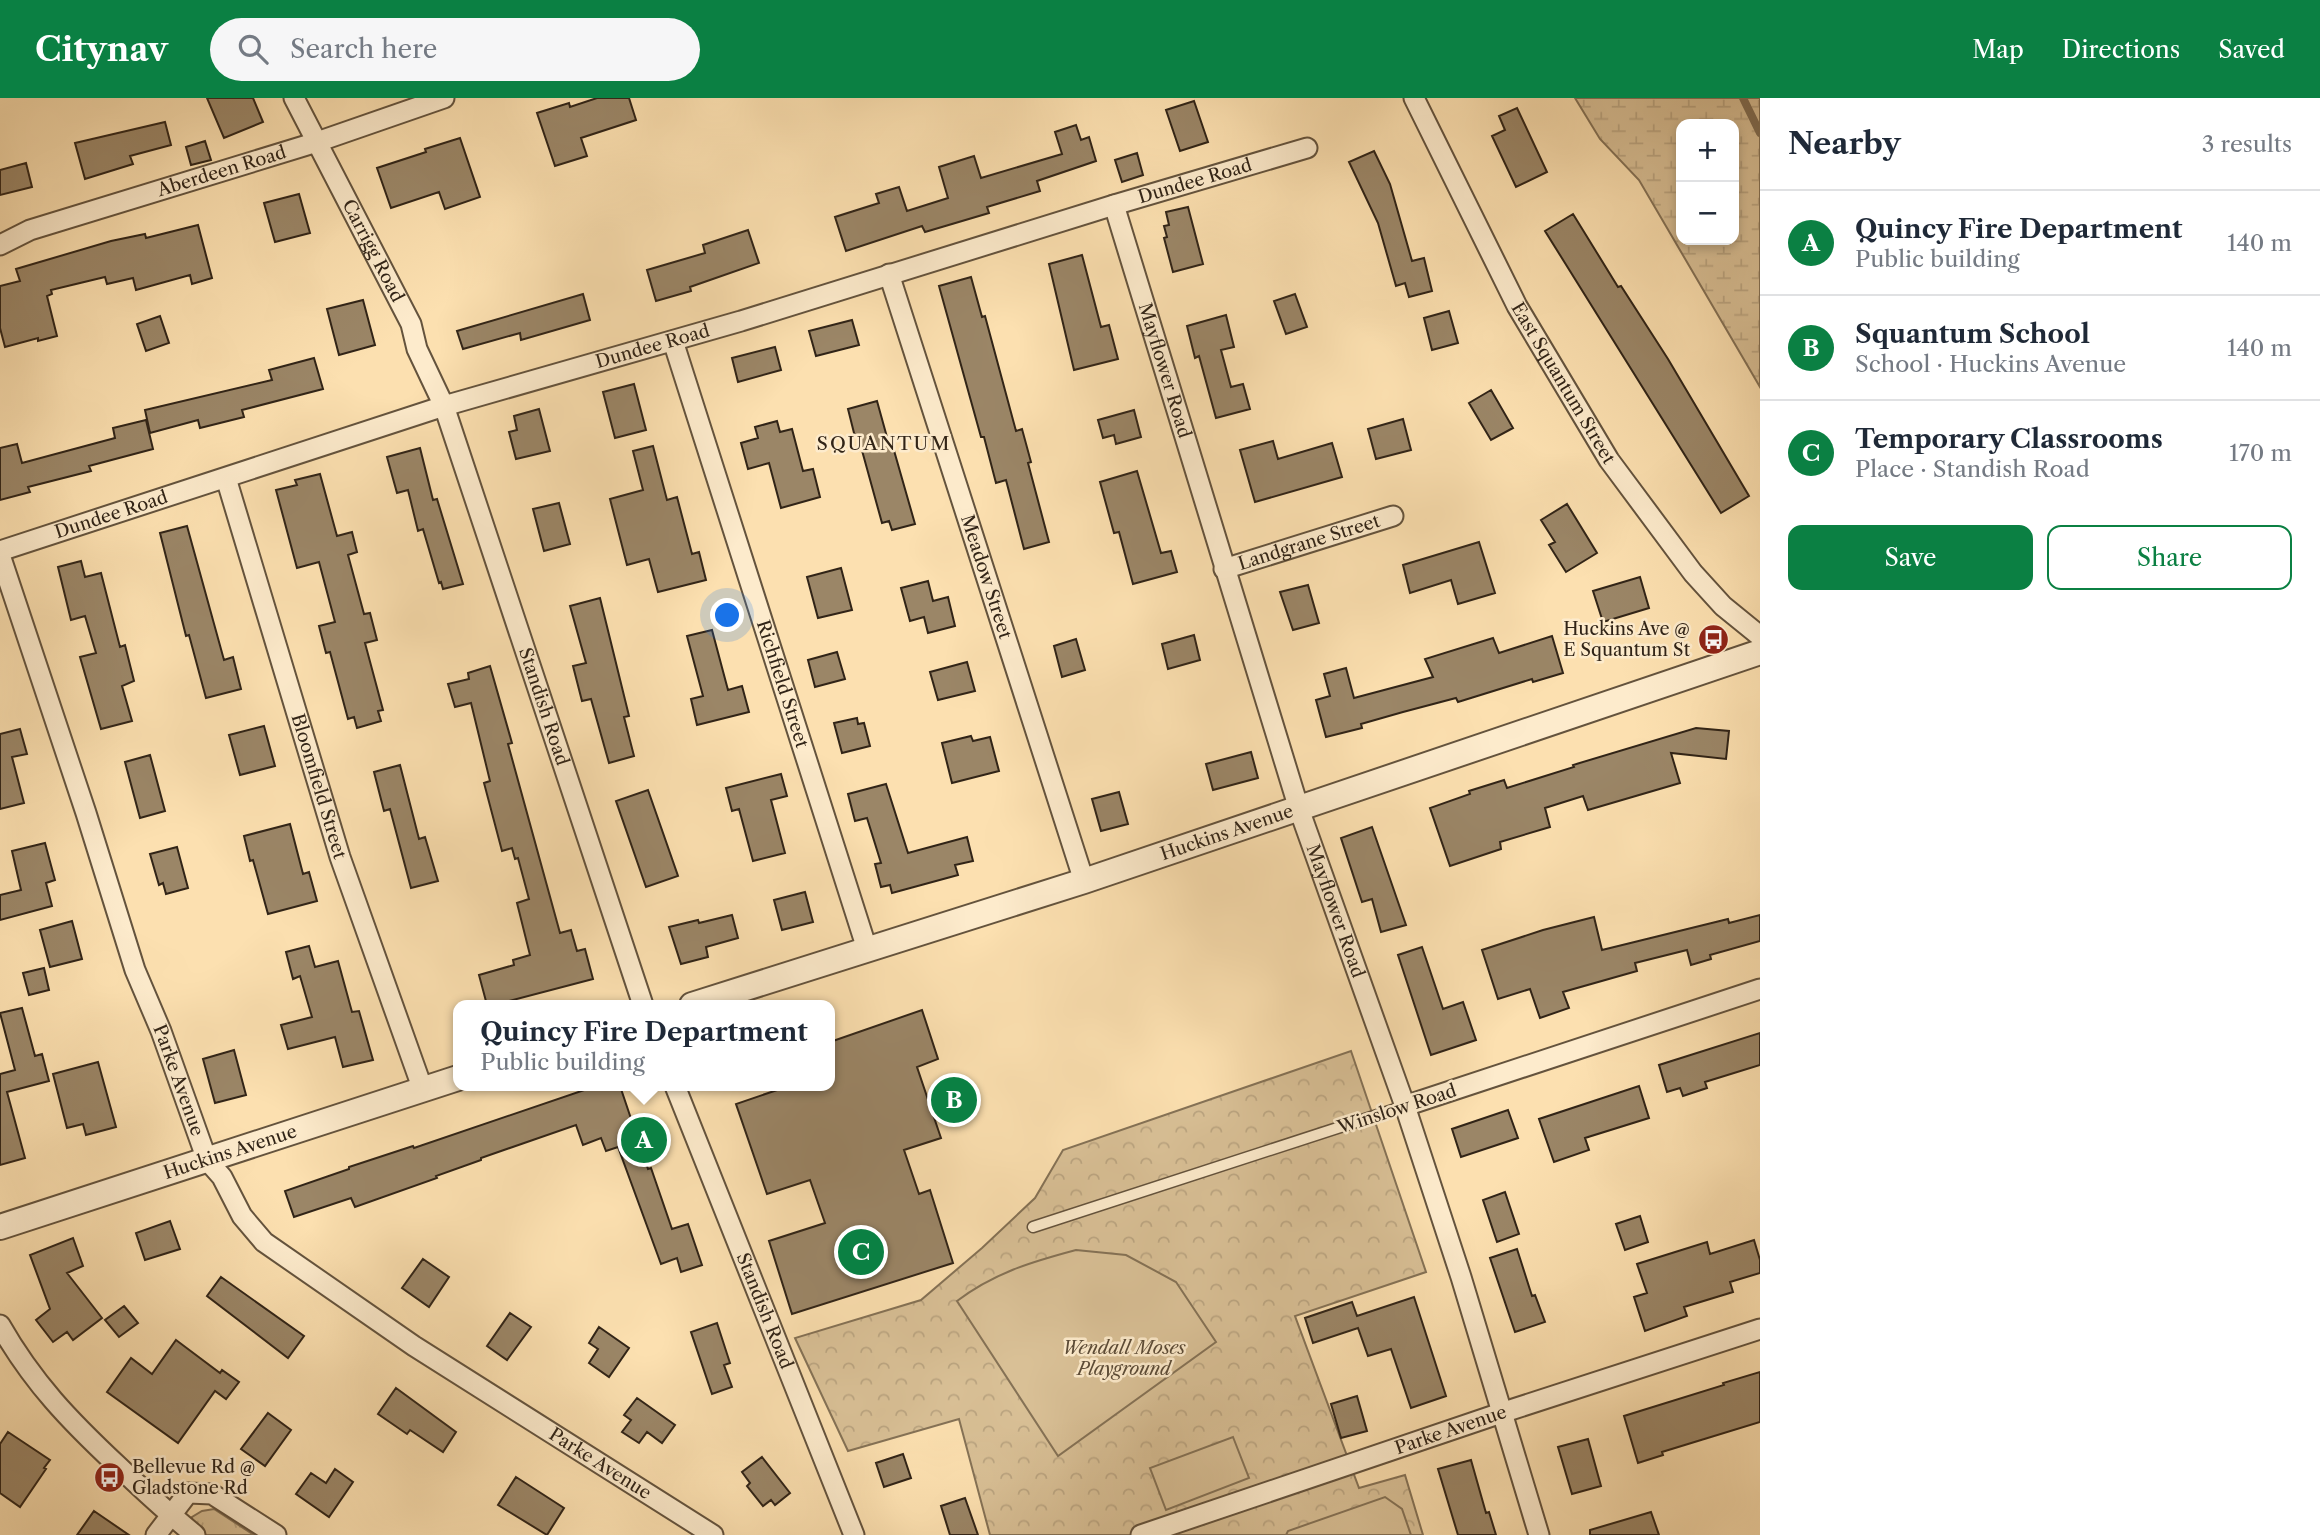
<!DOCTYPE html>
<html lang="en">
<head>
<meta charset="utf-8">
<style>
  :root { --surface:#fff; --page:#f6f6f7; --text:#1f2937; --muted:#747a83; --line:#e0e1e3; --accent:#0b8043 }
  body { margin:0; font-family:"Libre Caslon Text",serif; background:var(--page); color:var(--text) }
  .controls { position:absolute; right:21px; top:21px; display:grid; overflow:hidden; border-radius:14px; box-shadow:0 4px 10px #0003 }
  .controls button { width:63px; height:63px; display:grid; place-items:center; padding:0; border:0; border-bottom:2px solid var(--line); background:var(--surface); color:var(--text); font:35px sans-serif }
  .you { position:absolute; left:728px; top:518px; width:24px; height:24px; margin:-18px; border:5px solid #fff; border-radius:50%; background:#1a73e8; box-shadow:0 0 0 10px #1a73e833 }
  .badge { display:grid; place-items:center; width:46px; height:46px; border-radius:50%; background:var(--accent); color:#fff; font-size:23px; font-weight:700 }
  .pin { position:absolute; translate:-50% -50%; border:4px solid #fff; box-shadow:0 2px 7px #0006 }
  .popup { position:absolute; left:453px; top:902px; width:382px; height:91px; box-sizing:border-box; display:grid; place-content:center; border-radius:14px; background:var(--surface); filter:drop-shadow(0 2px 5px #0005); font-size:23px; white-space:nowrap; color:var(--muted) }
  .popup b { font-size:26px; color:var(--text) }
  .popup::after { content:''; position:absolute; left:50%; top:100%; margin-left:-14px; border:14px solid transparent; border-top-color:var(--surface) }
  .list { margin:0; padding:0; list-style:none }
  h2 { display:flex; justify-content:space-between; align-items:center; height:91px; margin:0; padding:0 28px; font-size:30px }
  h2 small { font-size:23px; font-weight:400; color:var(--muted) }
  .list li { display:grid; grid-template-columns:46px 1fr auto; gap:21px; align-items:center; box-sizing:border-box; height:105px; padding:0 28px; border-top:2px solid var(--line) }
  .list b { display:block; font-size:26px; white-space:nowrap }
  .list p { margin:0; font-size:23px; white-space:nowrap; color:var(--muted) }
  .list em { font-size:23px; font-style:normal; color:var(--muted) }
  .actions { display:flex; gap:14px; padding:21px 28px }
  .actions a { flex:1; padding:16px 0; border:2px solid var(--accent); border-radius:14px; text-align:center; font-size:24px; color:var(--accent) }
  .actions .main { background:var(--accent); color:#fff }
  .icon { flex:none; width:38px; height:38px; fill:none; stroke:currentColor; stroke-width:2; stroke-linecap:round; stroke-linejoin:round }
  .map { position:relative; flex:none; width:1760px; height:1437px; overflow:hidden }
  header { display:flex; align-items:center; gap:42px; box-sizing:border-box; height:98px; padding:0 35px; background:var(--accent); color:#fff }
  header strong { font-size:33px }
  nav { display:flex; gap:38px; margin-inline-start:auto; font-size:24px }
  .search { width:490px; height:63px; background:var(--page); display:flex; align-items:center; gap:18px; box-sizing:border-box; padding:0 24px; border-radius:38px; color:var(--muted); font-size:26px }
  main { display:flex }
  aside { flex:1; background:var(--surface) }
  .map>svg:first-child { display:block }
  .grass { fill:url(#grass-tufts); stroke:#857256; stroke-width:2 }
  .forest { fill:url(#forest-crowns); stroke:#857256; stroke-width:2 }
  .wetland { fill:url(#wetland-marsh); stroke:#857256; stroke-width:2; fill-rule:evenodd }
  .garden { fill:#d9c096; stroke:#857256; stroke-width:2 }
  .lines { fill:none; stroke-linecap:round; stroke-linejoin:round }
  .stream { stroke:#816e54; stroke-width:8 }
  .building { fill:#9b8667; stroke:#312417; stroke-width:2 }
  .service-casing { stroke:#64533d; stroke-width:13 }
  .minor-casing { stroke:#64533d; stroke-width:23 }
  .tertiary-casing { stroke:#64533d; stroke-width:28 }
  .service { stroke:#fdebcc; stroke-width:10 }
  .minor { stroke:#fdebcc; stroke-width:19 }
  .tertiary { stroke:#fdebcc; stroke-width:24 }
  .labels { text-anchor:middle; dominant-baseline:central; stroke-width:5; stroke-linejoin:round; paint-order:stroke }
  .street-label { font-size:18px; fill:#312417; stroke:#fdebcc }
  .poi-label { font-size:18px; fill:#312417; stroke:#fdebcc; text-anchor:end }
  .park-label { font-size:18px; font-style:italic; fill:#5b4b37; stroke:#fdebcc }
  .neighbourhood-label { font-size:19px; letter-spacing:2px; fill:#312417; stroke:#fdebcc }
</style>
</head>
<body>
<header>
<strong>Citynav</strong>
<div class="search"><svg class="icon" aria-label="search" viewBox="0 0 24 24"><circle cx="10" cy="10" r="6"/><path d="M15 15l6 6"/></svg>Search here</div>
<nav><a>Map</a><a>Directions</a><a>Saved</a></nav>
</header>
<main>
<div class="map">
<svg width="1760" height="1437" viewBox="0 0 1760 1437">
  <defs>
    <pattern id="grass-tufts" width="24" height="20" patternUnits="userSpaceOnUse" patternTransform="scale(1.75)"><rect width="24" height="20" fill="#d9c096"/><path d="M3 7l-1-3M5 7V3M7 7l1-3M15 17l-1-3M17 17v-4M19 17l1-3" fill="none" stroke="#bba581"/></pattern>
    <pattern id="forest-crowns" width="20" height="18" patternUnits="userSpaceOnUse" patternTransform="scale(1.75)"><rect width="20" height="18" fill="#d9c096"/><path d="M2 6a3 3 0 1 1 6 0M12 15a3 3 0 1 1 6 0" fill="none" stroke="#bba581"/></pattern>
    <pattern id="wetland-marsh" width="20" height="14" patternUnits="userSpaceOnUse" patternTransform="scale(1.75)"><rect width="20" height="14" fill="#d9c096"/><path d="M1 5h8M5 5V1M11 12h8M15 12V8" fill="none" stroke="#bba581"/></pattern>
  </defs>
  <rect width="100%" height="100%" fill="#fce0b0"/>
  <filter id="stains"><feTurbulence type="fractalNoise" baseFrequency=".00286" numOctaves="4"/><feColorMatrix values="0 0 0 0 .2 0 0 0 0 .09 0 0 0 0 .02 0 0 0 .5 -.17"/></filter>
  <radialGradient id="worn" r=".72"><stop offset=".6" stop-color="#630" stop-opacity="0"/><stop offset="1" stop-color="#630" stop-opacity=".3"/></radialGradient>
  <path class="grass" d="M214 1411 254 1437H201L193 1431 192 1419 202 1413Z"/>
  <path class="forest" d="M1351 953 1426 1174 1295 1218 1359 1390 1405 1377 1423 1437H990L959 1321 848 1353 795 1240 921 1202 982 1150 1035 1100 1063 1052Z"/>
  <path class="wetland" d="M1575 0H1760V289L1639 82 1600 41ZM1681 26H1734V142H1681Z"/>
  <path class="garden" d="M1076 1152 1126 1157 1176 1184 1216 1244 1058 1358 957 1203C994 1175 1031 1164 1076 1152Z
    M1233 1339 1249 1380 1166 1412 1150 1370Z
    M1385 1399 1402 1411 1411 1437H1286L1288 1433Z"/>
  <g class="lines">
    <path class="stream" d="M1743 0 1760 35"/>
  </g>
  <path class="building" d="M207 0H253L263 24 224 40Z
    M597 0H629L636 22 581 40 587 58 555 68 537 15 569 5 570 9Z
    M1194 3 1208 44 1180 53 1166 12Z
    M1517 10 1547 74 1516 89 1492 38 1505 32 1499 18Z
    M165 24 171 47 130 58 133 66 85 81 75 45Z
    M1076 27 1081 42 1089 39 1096 63 1037 83 1040 93 987 109 989 115 925 134 922 128 846 153 835 119 879 105 876 96 899 89 907 113 948 100 939 69 974 58 981 80 1062 56 1055 34Z
    M460 40 480 99 445 111 439 94 391 110 377 70 426 54 425 51Z
    M205 43 211 62 191 67 186 49Z
    M1374 53 1390 86 1412 163 1424 160 1432 193 1409 199 1405 185 1396 188 1378 125 1349 64Z
    M1137 55 1143 77 1122 84 1115 62Z
    M26 65 32 89 0 97V72Z
    M299 96 310 135 275 144 264 105Z
    M1188 109 1203 166 1173 174 1164 140 1167 139 1164 128 1169 127 1166 114Z
    M1573 116 1618 189 1621 188 1668 261 1749 398 1721 415 1545 133Z
    M198 127 212 180 192 186 190 177 136 192 133 180 107 186 105 179 51 192 52 196 47 198 57 238 38 243V240L5 249 0 230V188L20 183 16 171 111 143 145 136 146 140Z
    M748 132 759 165 690 189 691 193 656 203 647 172 705 155 703 147Z
    M1082 157 1101 229 1109 227 1118 261 1074 272 1049 166Z
    M971 179 982 219 985 218 1016 333 1022 331 1031 364 1028 365 1049 444 1024 451 1006 382 996 385 984 339H981L939 188Z
    M583 196 590 222 521 242 520 235 463 251 457 233Z
    M1295 196 1307 229 1286 236 1274 203Z
    M363 202 375 247 339 257 327 211Z
    M1449 213 1458 245 1432 252 1424 220Z
    M1226 217 1234 249 1221 252 1231 289 1243 286 1250 311 1216 320 1199 258 1195 260 1187 228Z
    M160 218 169 245 146 253 137 226Z
    M852 222 859 247 816 258 809 233Z
    M775 249 781 272 738 284 732 260Z
    M314 260 323 291 242 312 244 319 200 330 198 322 150 335 145 312 272 282 269 272Z
    M634 286 646 332 615 340 603 294Z
    M1491 292 1513 330 1491 342 1469 305Z
    M877 303 890 350 893 349 915 426 892 432 889 423 882 425 858 338 855 339 848 311Z
    M539 311 550 353 516 361 509 334 517 332 514 318Z
    M1134 312 1141 339 1116 346 1114 337 1103 340 1098 322Z
    M1403 321 1411 352 1376 361 1368 331Z
    M146 322 153 351 89 368 91 373 28 389 30 394 0 402V350L17 346 22 365 115 340 113 330Z
    M777 323 780 334 792 331 803 373 813 371 820 399 781 410 769 365 748 371 741 345 758 340 755 329Z
    M1273 343 1278 361 1332 345 1342 379 1255 404 1240 352Z
    M653 348 667 402 677 399 692 456 699 454 706 482 658 494 649 461 627 467 610 401 643 392 633 353Z
    M420 350 433 402 437 401 463 486 443 491 441 484 439 485 423 431 418 433 408 392 397 395 387 359Z
    M1137 373 1161 455 1171 453 1177 474 1133 486 1119 434 1114 435 1100 384Z
    M320 376 337 438 352 434 357 454 348 457 364 516 370 515 377 542 365 545 383 612 378 613 381 623 357 630 354 619 348 621 330 554 326 555 319 528 335 524 319 464 297 470 276 392 297 387 295 382Z
    M559 405 570 446 544 453 533 411Z
    M1567 406 1597 455 1566 474 1549 447 1555 444 1541 422Z
    M187 428 224 562 233 559 241 591 206 600 189 537 186 538 160 435Z
    M1479 444 1495 495 1458 506 1451 482 1410 495 1403 467Z
    M81 463 85 479 101 475 120 549 125 547 134 583 122 588 132 623 101 631 80 559 96 555 85 518 71 522 58 469Z
    M841 470 852 512 818 520 807 479Z
    M1640 479 1649 510 1603 524 1593 493Z
    M928 483 933 503 948 499 955 528 928 535 924 519 910 523 901 490Z
    M1308 487 1319 525 1293 532 1280 494Z
    M600 500 629 618 624 619 634 658 609 665 591 601 582 603 573 568 586 565 570 508Z
    M712 532 728 592 742 588 749 614 697 627 691 601 703 598 687 538Z
    M1194 537 1200 562 1168 571 1162 546Z
    M1552 538 1563 575 1533 584 1532 581 1458 604 1456 600 1403 614 1361 626 1362 630 1326 639 1316 602 1330 598 1324 576 1346 570 1354 600 1433 579 1425 561 1493 540 1499 555Z
    M1076 541 1085 572 1062 579 1054 548Z
    M837 554 845 581 815 589 808 562Z
    M967 564 975 593 938 602 930 574Z
    M490 568 512 645 508 646 560 835 571 832 577 853 585 851 593 881 509 903 511 907H487L479 877 514 867 513 862 530 857 517 805 529 801 518 760 515 761 512 750 502 753 484 685 490 683 471 605 455 609 448 586 469 581 468 575Z
    M857 620 858 626 864 625 870 648 842 655 834 625Z
    M264 628 275 668 240 677 229 637Z
    M1696 630 1729 633 1726 661 1671 655 1680 685 1588 712 1583 698 1545 710 1550 729 1500 744 1501 751 1450 768 1430 710 1470 696 1469 693 1504 682 1507 690 1574 669 1573 667Z
    M20 631 27 656 12 659 24 705 0 711V636Z
    M971 638 973 643 990 639 999 673 952 685 942 645Z
    M1251 654 1258 680 1213 692 1206 666Z
    M150 657 165 713 140 720 125 664Z
    M400 667 419 741 425 739 438 783 411 790 390 711 384 713 374 674Z
    M781 676 787 698 771 702 785 755 753 763 739 711 732 713 726 690Z
    M886 686 908 755 967 739 973 763 955 767 958 777 892 795 890 787 881 789 875 766 881 765 867 720 855 723 848 696Z
    M648 692 678 778 646 789 616 703Z
    M1119 694 1128 726 1101 733 1092 701Z
    M290 726 303 776 309 774 317 803 268 816 253 762 250 763 244 738Z
    M1372 729 1406 827 1381 834 1372 801 1362 804 1341 740Z
    M45 745 55 782 46 785 52 808 0 822V797L21 792 12 753Z
    M177 749 188 790 166 796 163 785 159 787 150 756Z
    M805 794 813 824 782 832 774 802Z
    M732 817 738 840 706 849 708 859 681 866 669 829 698 822 699 825Z
    M1760 817V843L1710 857 1711 861 1691 867 1687 852 1635 865 1637 873 1563 894 1569 910 1540 920 1530 891 1498 901 1482 852 1543 832 1594 819 1602 852 1728 821 1729 825Z
    M72 823 82 861 50 869 40 832Z
    M309 848 315 869 338 863 352 914 359 913 373 962 343 969 335 939 288 951 281 927 312 919 300 878 293 881 286 854Z
    M1422 849 1443 911 1463 904 1476 942 1431 957 1398 857Z
    M44 870 49 892 29 897 23 875Z
    M22 910 35 958 42 956 49 983 7 994 25 1060 0 1067V976L15 972 0 915Z
    M922 912 938 961 917 969 941 1040 904 1052 919 1096 930 1092 953 1165 792 1216 769 1143 825 1125 810 1082 767 1096 736 1006 789 988H830V944Z
    M1760 935V967L1705 984 1707 990 1683 998 1680 990 1667 994 1659 967Z
    M234 952 246 997 215 1005 203 961Z
    M98 964 116 1029 86 1037 83 1026 67 1030 53 976Z
    M596 988H620L648 1071 651 1070 672 1131 688 1126 702 1167 681 1174 677 1160 661 1166 618 1049 606 1053 601 1040 583 1047 576 1027 481 1060V1062L436 1078 437 1080 355 1109 351 1100 294 1119 285 1093 349 1071V1069L413 1048 414 1050Z
    M1639 988 1649 1020 1585 1040 1589 1052 1554 1064 1539 1021Z
    M1508 1012 1518 1040 1461 1059 1452 1031Z
    M1505 1094 1519 1136 1497 1144 1483 1102Z
    M1640 1118 1648 1144 1625 1152 1616 1126Z
    M170 1123 180 1151 145 1162 136 1135Z
    M73 1140 83 1168 67 1175 102 1220 73 1242 67 1234 53 1244 36 1222 50 1211 30 1157Z
    M1754 1142 1760 1162V1175L1730 1184 1733 1194 1684 1209 1687 1218 1645 1233 1634 1199 1647 1195 1637 1166 1707 1144 1710 1156Z
    M1517 1151 1532 1198 1535 1197 1545 1224 1515 1234 1490 1160Z
    M423 1161 449 1179 429 1209 402 1190Z
    M221 1179 304 1238 288 1260 207 1198Z
    M1414 1199 1446 1298 1411 1310 1391 1251 1368 1258 1358 1230 1313 1245 1305 1220 1352 1204 1357 1218Z
    M124 1208 138 1225 119 1239 105 1222Z
    M510 1215 531 1229 507 1262 487 1248Z
    M717 1225 730 1265 724 1267 732 1289 712 1296 691 1234Z
    M599 1229 629 1250 609 1279 589 1265 598 1251 589 1245Z
    M176 1242 220 1275 222 1272 239 1284 226 1301 215 1293 178 1345 107 1294 131 1260 152 1276Z
    M1760 1274V1324L1662 1354 1663 1357 1638 1365 1624 1318 1724 1287 1723 1285Z
    M396 1290 456 1334 443 1354 410 1332 407 1336 378 1316Z
    M1357 1298 1367 1333 1341 1340 1331 1306Z
    M637 1300 675 1327 662 1345 647 1334 639 1345 622 1334 631 1322 624 1317Z
    M268 1315 291 1332 265 1368 241 1351Z
    M8 1334 50 1362 44 1370 46 1371 20 1409 0 1395V1346Z
    M1588 1341 1601 1388 1572 1396 1558 1349Z
    M903 1356 911 1380 884 1389 876 1365Z
    M762 1359 790 1395 775 1407 771 1402 763 1408 747 1388 750 1385 742 1374Z
    M1471 1362 1486 1415 1489 1414 1496 1437H1458L1438 1371Z
    M335 1371 353 1384 329 1419 296 1396 311 1375 326 1385Z
    M516 1379 564 1410 547 1437 498 1407Z
    M965 1400 978 1437H950L941 1408Z
    M94 1413 129 1437H77Z
    M1651 1414 1659 1437H1590V1432Z"/>
  <g class="lines">
    <defs>
      <path id="service" d="M1033 1129 1405 1008"/>
      <g id="minor">
        <path id="s1" d="M294 0 411 226 417 251 444 308 643 907"/>
        <path id="s2" d="M1414 0 1517 208 1609 362 1693 475 1723 508 1760 538"/>
        <path id="s3" d="M1114 107 1299 711 1405 1008 1461 1179 1539 1437"/>
        <path id="s4" d="M0 147 30 132 317 44 444 0"/>
        <path id="s5" d="M889 176 1084 783"/>
        <path id="s6" d="M673 243 867 851"/>
        <path id="s7" d="M226 380 340 759 423 992"/>
        <path id="s8" d="M0 453 444 308 741 223 1114 107 1307 50"/>
        <path id="s9" d="M0 457 86 715 135 872 161 933 207 1062 222 1079 242 1118 264 1144 414 1248 713 1437"/>
        <path id="s10" d="M1224 471 1393 418"/>
        <path id="s11" d="M675 988 854 1437"/>
        <path d="M1405 1008 1760 891"/>
        <path d="M0 1227C33 1285 70 1323 118 1368 143 1392 168 1415 195 1437"/>
        <path d="M156 1437 188 1395 212 1396 276 1437"/>
        <path id="s12" d="M1141 1437 1501 1315 1760 1231"/>
      </g>
      <g id="tertiary">
        <path id="s13" d="M692 907 1084 783 1760 554"/>
        <path id="s14" d="M0 1129 458 980"/>
      </g>
    </defs>
    <use href="#service" class="service-casing"/>
    <use href="#minor" class="minor-casing"/>
    <use href="#tertiary" class="tertiary-casing"/>
    <use href="#service" class="service"/>
    <use href="#minor" class="minor"/>
    <use href="#tertiary" class="tertiary"/>
  </g>
  <defs>
    <symbol id="bus-disc" viewBox="-11 -11 22 22"><circle r="9.5" fill="#8f2418" stroke="#fdebcc"/><path d="M-5-6H5V4H4V6H2V4H-2V6H-4V4H-5ZM-3.5-4V0h7V-4ZM-3.5 1.2v1.5H-2V1.2ZM2 1.2v1.5H3.5V1.2Z" fill="#fff"/></symbol>
  </defs>
  <g fill-rule="evenodd">
    <use href="#bus-disc" x="1696" y="524" width="35" height="35"/>
    <use href="#bus-disc" x="92" y="1362" width="35" height="35"/>
  </g>
  <g class="labels">
    <g class="street-label">
      <text stroke="none"><textPath href="#s4" startOffset="234">Aberdeen Road</textPath></text>
      <text stroke="none"><textPath href="#s8" startOffset="1251">Dundee Road</textPath></text>
      <text stroke="none"><textPath href="#s1" startOffset="172">Carrigg Road</textPath></text>
      <text stroke="none"><textPath href="#s8" startOffset="684">Dundee Road</textPath></text>
      <text stroke="none"><textPath href="#s3" startOffset="173">Mayflower Road</textPath></text>
      <text stroke="none"><textPath href="#s2" startOffset="322">East Squantum Street</textPath></text>
      <text stroke="none"><textPath href="#s8" startOffset="117">Dundee Road</textPath></text>
      <text stroke="none"><textPath href="#s10" startOffset="89">Landgrane Street</textPath></text>
      <text stroke="none"><textPath href="#s5" startOffset="318">Meadow Street</textPath></text>
      <text stroke="none"><textPath href="#s6" startOffset="360">Richfield Street</textPath></text>
      <text stroke="none"><textPath href="#s1" startOffset="660">Standish Road</textPath></text>
      <text stroke="none"><textPath href="#s7" startOffset="322">Bloomfield Street</textPath></text>
      <text stroke="none"><textPath href="#s13" startOffset="562">Huckins Avenue</textPath></text>
      <text stroke="none"><textPath href="#s3" startOffset="740">Mayflower Road</textPath></text>
      <text stroke="none"><textPath href="#s9" startOffset="555">Parke Avenue</textPath></text>
      <text transform="translate(1397 1011) rotate(-18)">Winslow Road</text>
      <text stroke="none"><textPath href="#s14" startOffset="242">Huckins Avenue</textPath></text>
      <text stroke="none"><textPath href="#s11" startOffset="242">Standish Road</textPath></text>
      <text stroke="none"><textPath href="#s12" startOffset="327">Parke Avenue</textPath></text>
      <text stroke="none"><textPath href="#s9" startOffset="1143">Parke Avenue</textPath></text>
    </g>
    <g class="poi-label">
      <text x="1690" y="531">Huckins Ave @<tspan x="1690" dy="21">E Squantum St</tspan></text>
      <text x="132" y="1369" text-anchor="start">Bellevue Rd @<tspan x="132" dy="21">Gladstone Rd</tspan></text>
    </g>
    <g class="park-label">
      <text x="1124" y="1250">Wendall Moses<tspan x="1124" dy="21">Playground</tspan></text>
    </g>
    <g class="neighbourhood-label">
      <text x="884" y="345">SQUANTUM</text>
    </g>
  </g>
  <rect width="100%" height="100%" filter="url(#stains)"/>
  <rect width="100%" height="100%" fill="url(#worn)"/>
</svg>
<div class="controls">
<button>+</button>
<button>−</button>
</div>
<div class="you"></div>
<div class="pin badge" style="left:644px;top:1042px">A</div>
<div class="popup"><b>Quincy Fire Department</b>Public building</div>
<div class="pin badge" style="left:954px;top:1002px">B</div>
<div class="pin badge" style="left:861px;top:1154px">C</div>
</div>
<aside>
<h2>Nearby<small>3 results</small></h2>
<ul class="list">
<li><span class="badge">A</span><div><b>Quincy Fire Department</b><p>Public building</p></div><em>140 m</em></li>
<li><span class="badge">B</span><div><b>Squantum School</b><p>School · Huckins Avenue</p></div><em>140 m</em></li>
<li><span class="badge">C</span><div><b>Temporary Classrooms</b><p>Place · Standish Road</p></div><em>170 m</em></li>
</ul>
<div class="actions"><a class="main">Save</a><a>Share</a></div>
</aside>
</main>
</body>
</html>
